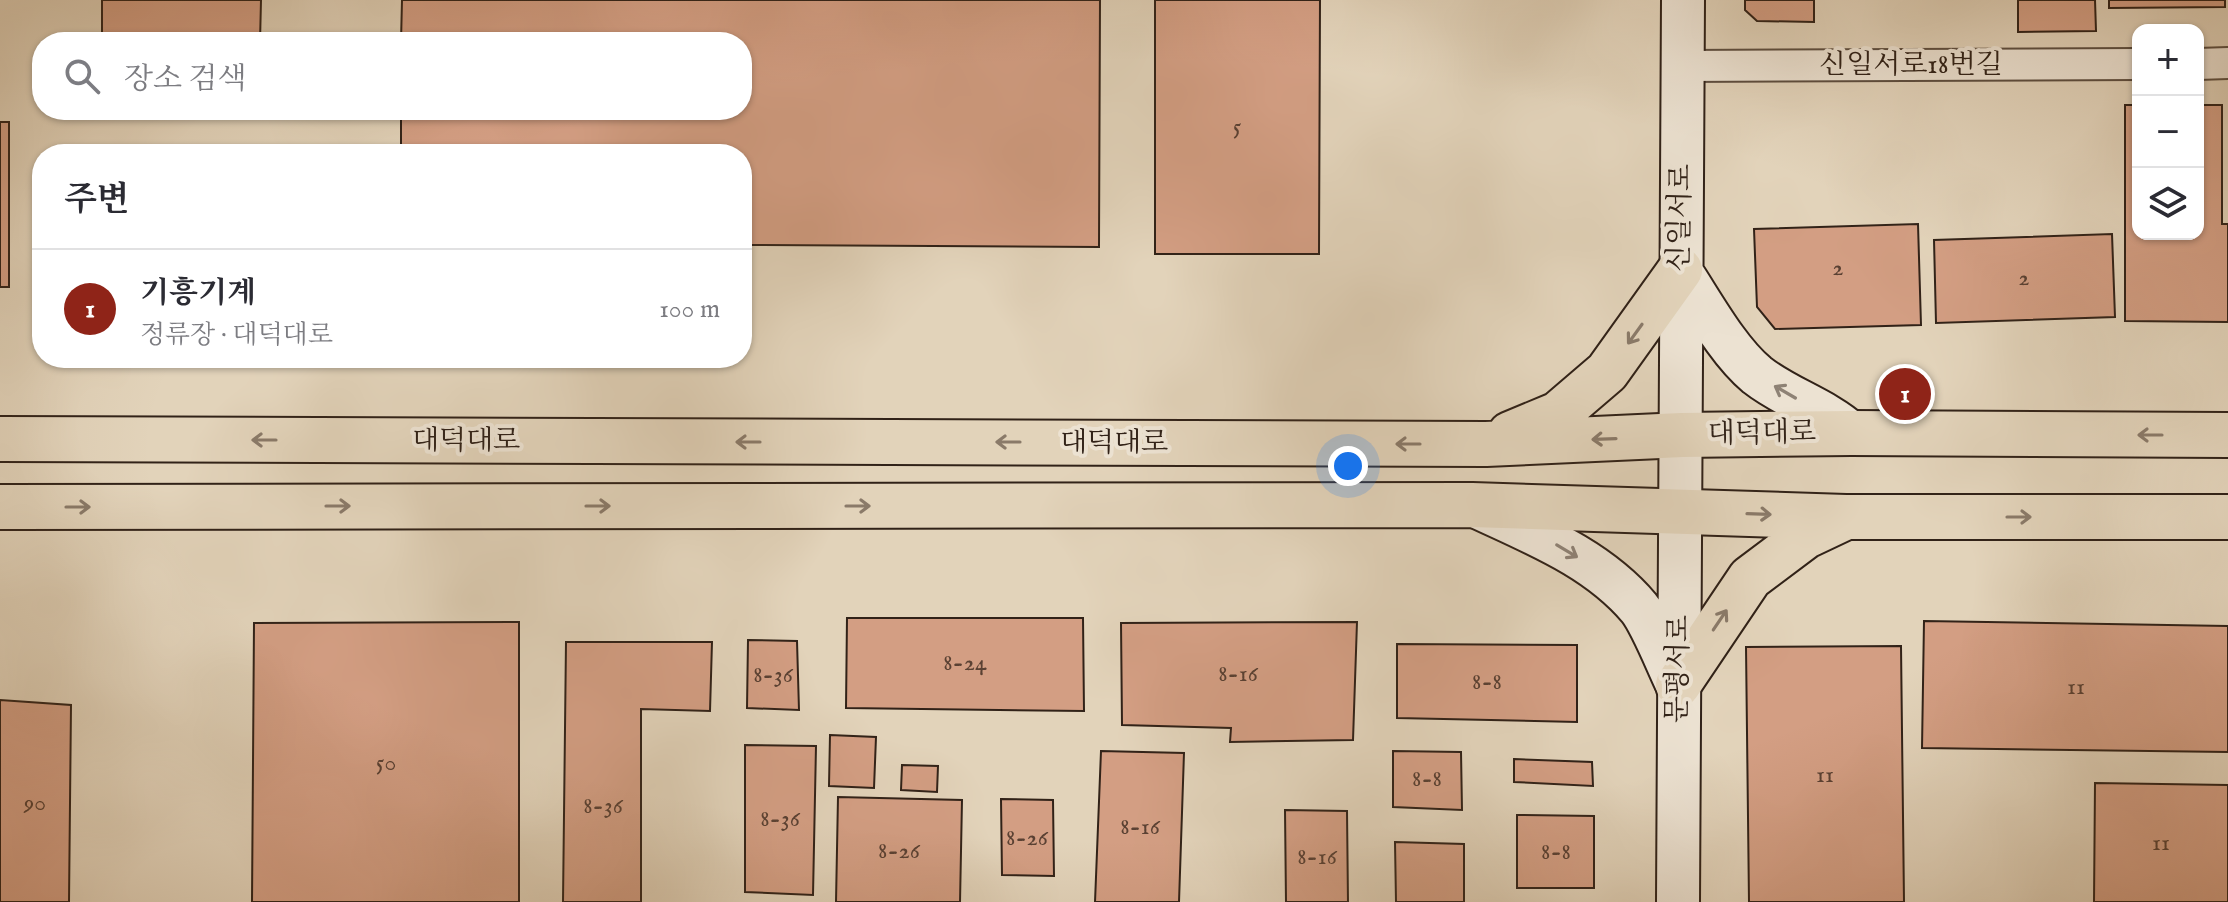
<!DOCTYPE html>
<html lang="ko">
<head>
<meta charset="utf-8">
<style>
  :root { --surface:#fff; --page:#f7f7f7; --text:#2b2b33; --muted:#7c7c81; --line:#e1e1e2; --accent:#8f2418 }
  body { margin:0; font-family:"IM FELL English","Noto Serif KR",serif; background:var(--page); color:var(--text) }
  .controls { position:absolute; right:24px; top:24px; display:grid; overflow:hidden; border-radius:16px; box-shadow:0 2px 6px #0004 }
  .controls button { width:72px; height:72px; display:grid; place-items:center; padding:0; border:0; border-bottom:2px solid var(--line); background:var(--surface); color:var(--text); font:40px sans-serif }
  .you { position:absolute; left:1348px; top:466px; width:28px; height:28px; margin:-20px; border:6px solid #fff; border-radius:50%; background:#1a73e8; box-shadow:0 0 0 12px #1a73e833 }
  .badge { display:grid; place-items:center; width:52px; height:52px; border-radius:50%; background:var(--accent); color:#fff; font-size:26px; font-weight:700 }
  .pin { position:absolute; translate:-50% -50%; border:4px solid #fff; box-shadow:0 2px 8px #0006 }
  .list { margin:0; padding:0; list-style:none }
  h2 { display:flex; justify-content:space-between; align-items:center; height:104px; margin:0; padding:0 32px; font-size:34px }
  h2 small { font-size:26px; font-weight:400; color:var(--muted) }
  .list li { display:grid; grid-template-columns:52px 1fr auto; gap:24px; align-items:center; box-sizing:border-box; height:120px; padding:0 32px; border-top:2px solid var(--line) }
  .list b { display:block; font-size:30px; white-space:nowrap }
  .list p { margin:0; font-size:26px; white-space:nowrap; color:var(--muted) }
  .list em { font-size:26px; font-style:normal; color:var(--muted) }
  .icon { flex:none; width:44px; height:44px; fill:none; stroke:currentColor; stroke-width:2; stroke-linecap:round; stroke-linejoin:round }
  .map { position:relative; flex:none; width:2228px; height:902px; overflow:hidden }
  .search { position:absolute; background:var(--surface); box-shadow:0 2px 6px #0004; left:32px; top:32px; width:720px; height:88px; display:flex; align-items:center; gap:20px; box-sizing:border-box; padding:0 28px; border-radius:32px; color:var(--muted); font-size:30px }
  .panel { position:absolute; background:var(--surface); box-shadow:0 2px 6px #0004; left:32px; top:144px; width:720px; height:224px; border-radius:32px }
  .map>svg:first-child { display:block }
  .building { fill:#d39e83; stroke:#312218; stroke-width:2 }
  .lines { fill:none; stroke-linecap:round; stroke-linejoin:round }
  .minor-casing { stroke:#5d4e40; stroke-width:34 }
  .secondary-casing { stroke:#312218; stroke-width:46 }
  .primary-casing { stroke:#312218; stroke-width:48 }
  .minor { stroke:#ece2d2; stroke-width:30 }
  .secondary { stroke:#ece2d2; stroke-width:42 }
  .primary { stroke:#e2d3ba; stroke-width:44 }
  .oneway { stroke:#8a7a69 }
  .oneway2 { stroke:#8e8275 }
  .labels { text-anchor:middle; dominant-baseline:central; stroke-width:8; stroke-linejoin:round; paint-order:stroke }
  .number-label { font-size:24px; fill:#5a4133 }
  .street-label { font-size:28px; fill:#312218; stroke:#ece2d2 }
</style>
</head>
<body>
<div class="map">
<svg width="2228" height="902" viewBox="0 0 2228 902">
  <rect width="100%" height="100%" fill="#e2d3ba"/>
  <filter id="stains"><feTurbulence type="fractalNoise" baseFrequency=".0025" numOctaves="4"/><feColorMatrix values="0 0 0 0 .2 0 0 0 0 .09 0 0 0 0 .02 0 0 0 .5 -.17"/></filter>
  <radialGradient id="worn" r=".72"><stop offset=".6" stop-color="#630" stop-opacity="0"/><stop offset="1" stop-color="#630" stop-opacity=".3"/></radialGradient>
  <path class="building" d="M102 0H261L260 42H102Z
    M402 0H1100L1099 247 742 245V154H401V110H742V42H401Z
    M1155 0H1320L1319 254H1155Z
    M1745 0H1814V22L1757 21 1745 10Z
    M2018 0H2095L2096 31 2018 32Z
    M2109 0H2225V7L2109 8Z
    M2125 105H2138V234H2198V105H2222V224H2228V322L2125 321Z
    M0 122H9V287H0Z
    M1918 224 1921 325 1775 329 1757 307 1754 229Z
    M2112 234 2115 317 1936 323 1934 240Z
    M847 618H1083L1084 711 846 708Z
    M1924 621 2228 626V752L1922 748Z
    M519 622V902H252L254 623Z
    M1357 622 1353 740 1230 742 1231 728 1122 725 1121 623Z
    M748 640 797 641 799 710 747 708Z
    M566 642H712L710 711 641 709V902H563Z
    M1397 644 1577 645V722L1397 718Z
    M1901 646 1904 902H1749L1746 647Z
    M0 700 71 705 69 902H0Z
    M830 735 876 737 874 788 829 786Z
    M745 745 816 746 813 895 745 892Z
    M1101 751 1184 753 1179 902H1095Z
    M1393 751 1461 752 1462 810 1393 807Z
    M1514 759 1592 762 1593 786 1514 782Z
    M902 765 938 766 937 792 901 790Z
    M2095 783 2228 785V902H2094Z
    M838 797 962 800 960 902H836Z
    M1001 799 1053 800 1054 876 1002 875Z
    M1285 810 1347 811 1348 902H1286Z
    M1517 815 1594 816V888H1517Z
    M1395 842 1464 844V902H1396Z"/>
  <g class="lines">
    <defs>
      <path id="minor" d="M2198 64 2228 63
        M1684 66 2138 64"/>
      <path id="secondary" d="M1680 270C1702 303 1727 350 1757 375 1786 398 1823 408 1851 433
        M1473 505C1532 533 1596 557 1639 608 1651 623 1666 661 1675 680
        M1678 902 1683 0"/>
      <path id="primary" d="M1510 434 1558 414 1607 372 1680 270
        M0 439 1486 444 1682 435 1851 433 2228 435
        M0 507 1472 505 1846 517H2228
        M1678 685 1750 578 1806 536 1844 518"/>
    </defs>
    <use href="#minor" class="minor-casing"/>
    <use href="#secondary" class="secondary-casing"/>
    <use href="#primary" class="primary-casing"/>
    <use href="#minor" class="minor"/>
    <use href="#secondary" class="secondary"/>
    <use href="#primary" class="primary"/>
  </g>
  <defs><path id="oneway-shaft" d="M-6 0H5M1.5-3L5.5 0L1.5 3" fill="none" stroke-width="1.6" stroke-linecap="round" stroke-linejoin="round" transform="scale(2)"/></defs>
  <g class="oneway">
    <use href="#oneway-shaft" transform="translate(1635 334) rotate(126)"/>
    <use href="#oneway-shaft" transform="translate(2150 435) rotate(-180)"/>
    <use href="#oneway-shaft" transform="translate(1604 439) rotate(178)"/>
    <use href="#oneway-shaft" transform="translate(264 440) rotate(-180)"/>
    <use href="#oneway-shaft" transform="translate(748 442) rotate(-180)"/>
    <use href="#oneway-shaft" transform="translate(1008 442) rotate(-180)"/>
    <use href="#oneway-shaft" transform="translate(1408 444) rotate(-180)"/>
    <use href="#oneway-shaft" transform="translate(338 506)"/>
    <use href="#oneway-shaft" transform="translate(598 506)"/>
    <use href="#oneway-shaft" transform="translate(858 506)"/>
    <use href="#oneway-shaft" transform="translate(78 507)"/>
    <use href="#oneway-shaft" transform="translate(1759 514) rotate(2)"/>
    <use href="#oneway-shaft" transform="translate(2019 517)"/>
    <use href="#oneway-shaft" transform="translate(1720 620) rotate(-56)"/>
  </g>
  <g class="oneway2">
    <use href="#oneway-shaft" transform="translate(1785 392) rotate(-150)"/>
    <use href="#oneway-shaft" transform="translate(1567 551) rotate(31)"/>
  </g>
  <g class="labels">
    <g class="number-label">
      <text x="1237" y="127">5</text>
      <text x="1838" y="268">2</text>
      <text x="2024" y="278">2</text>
      <text x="965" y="663">8-24</text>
      <text x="1238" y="674">8-16</text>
      <text x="773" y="675">8-36</text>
      <text x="1487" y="682">8-8</text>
      <text x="2076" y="687">11</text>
      <text x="386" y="763">50</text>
      <text x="1825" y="775">11</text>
      <text x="1427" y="779">8-8</text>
      <text x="35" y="803">90</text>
      <text x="603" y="806">8-36</text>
      <text x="780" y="819">8-36</text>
      <text x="1140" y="827">8-16</text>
      <text x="1027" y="838">8-26</text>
      <text x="2161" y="843">11</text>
      <text x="899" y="851">8-26</text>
      <text x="1556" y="852">8-8</text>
      <text x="1317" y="857">8-16</text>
    </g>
    <g class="street-label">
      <text x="1911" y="65">신일서로18번길</text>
      <text transform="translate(1681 218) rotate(-89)">신일서로</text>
      <text transform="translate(1762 434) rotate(-1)">대덕대로</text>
      <text x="466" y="441">대덕대로</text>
      <text x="1114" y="443">대덕대로</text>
      <text transform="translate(1679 669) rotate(-89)">문평서로</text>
    </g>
  </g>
  <rect width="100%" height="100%" filter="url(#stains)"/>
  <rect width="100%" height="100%" fill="url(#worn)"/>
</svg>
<div class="controls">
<button>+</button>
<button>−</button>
<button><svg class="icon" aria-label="layers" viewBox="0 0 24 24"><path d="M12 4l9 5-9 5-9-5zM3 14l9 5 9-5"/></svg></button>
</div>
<div class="you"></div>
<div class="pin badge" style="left:1905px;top:394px">1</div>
<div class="search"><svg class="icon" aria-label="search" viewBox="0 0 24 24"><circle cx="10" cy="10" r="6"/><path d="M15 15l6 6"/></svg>장소 검색</div>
<section class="panel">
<h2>주변<small></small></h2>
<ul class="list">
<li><span class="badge">1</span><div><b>기흥기계</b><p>정류장 · 대덕대로</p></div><em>100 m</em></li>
</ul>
</section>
</div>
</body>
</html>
